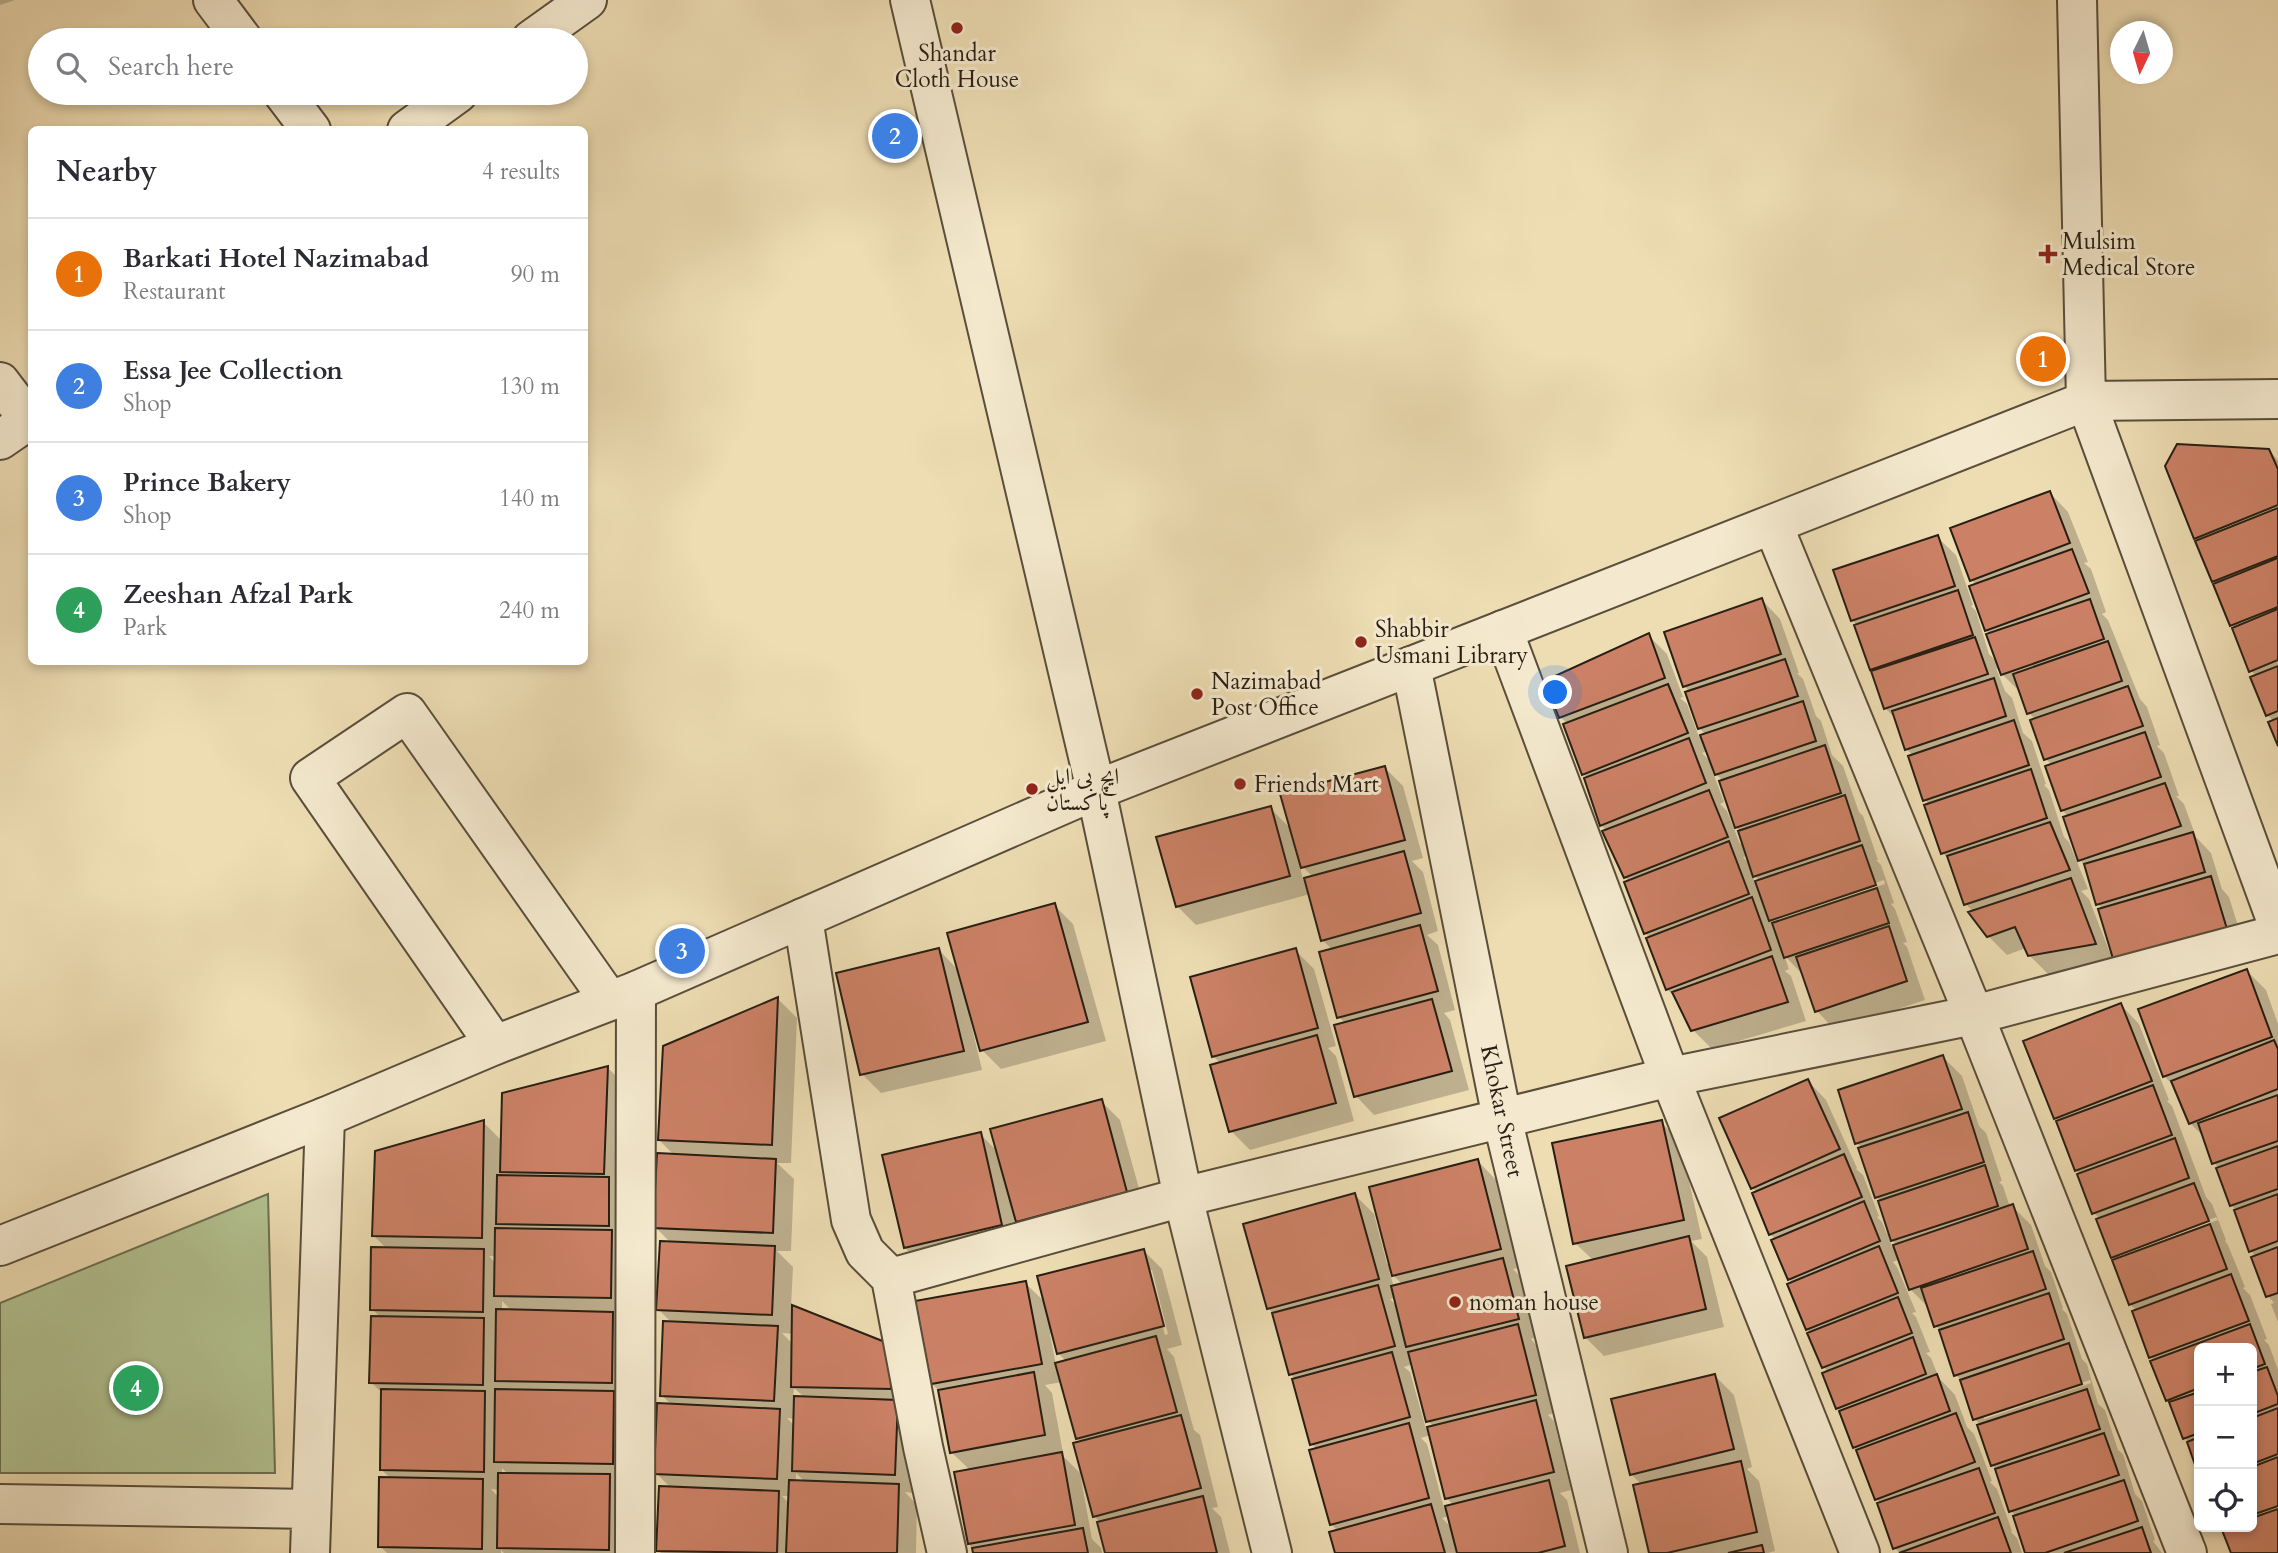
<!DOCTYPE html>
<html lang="en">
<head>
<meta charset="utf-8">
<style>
  :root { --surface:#fff; --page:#f2f2f3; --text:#2b2b33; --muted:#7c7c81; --line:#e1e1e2; --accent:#0f766e }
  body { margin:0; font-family:Cardo,Amiri,serif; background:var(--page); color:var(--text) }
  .controls { position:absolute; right:21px; bottom:21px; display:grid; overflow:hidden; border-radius:10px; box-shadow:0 4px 10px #0003 }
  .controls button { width:63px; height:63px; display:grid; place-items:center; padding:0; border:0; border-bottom:2px solid var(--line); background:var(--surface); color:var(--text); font:35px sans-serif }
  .compass { position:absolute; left:2110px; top:21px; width:63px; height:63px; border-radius:50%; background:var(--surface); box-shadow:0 4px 10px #0003; rotate:185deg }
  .you { position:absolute; left:1556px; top:693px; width:24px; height:24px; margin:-18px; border:5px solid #fff; border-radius:50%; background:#1a73e8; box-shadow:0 0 0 10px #1a73e833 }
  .badge { display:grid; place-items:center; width:46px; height:46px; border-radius:50%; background:var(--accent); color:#fff; font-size:23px; font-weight:700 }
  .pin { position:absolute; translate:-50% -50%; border:4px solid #fff; box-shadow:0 2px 7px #0006 }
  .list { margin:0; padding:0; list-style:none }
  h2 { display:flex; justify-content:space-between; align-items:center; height:91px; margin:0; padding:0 28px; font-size:30px }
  h2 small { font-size:23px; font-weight:400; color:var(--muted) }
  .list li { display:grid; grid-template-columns:46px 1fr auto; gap:21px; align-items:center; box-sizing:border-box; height:112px; padding:0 28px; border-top:2px solid var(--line) }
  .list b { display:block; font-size:26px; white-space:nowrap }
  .list p { margin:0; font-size:23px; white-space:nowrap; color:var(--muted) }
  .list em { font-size:23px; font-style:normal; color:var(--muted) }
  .icon { flex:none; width:38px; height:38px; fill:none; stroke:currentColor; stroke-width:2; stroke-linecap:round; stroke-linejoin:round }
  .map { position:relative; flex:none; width:2278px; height:1553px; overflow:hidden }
  .search { position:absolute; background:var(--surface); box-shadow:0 4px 10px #0003; left:28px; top:28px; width:560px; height:77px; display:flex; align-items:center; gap:18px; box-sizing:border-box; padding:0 24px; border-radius:38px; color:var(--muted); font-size:26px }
  .panel { position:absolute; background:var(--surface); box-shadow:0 4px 10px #0003; left:28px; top:126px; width:560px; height:539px; border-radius:10px }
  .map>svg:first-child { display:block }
  .green { fill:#b3c291; stroke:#6d7052; stroke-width:2 }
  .shadow { fill:#0003; fill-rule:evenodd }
  .building { fill:#cc8166; stroke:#271e13; stroke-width:2 }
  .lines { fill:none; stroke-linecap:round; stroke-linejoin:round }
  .minor-casing { stroke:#594e3b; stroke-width:42 }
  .tertiary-casing { stroke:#594e3b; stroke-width:42 }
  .minor { stroke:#f4e9ce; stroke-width:38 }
  .tertiary { stroke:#f4e9ce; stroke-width:38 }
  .poi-dot { fill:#8f2418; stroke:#f4e9ce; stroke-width:2.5 }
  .labels { text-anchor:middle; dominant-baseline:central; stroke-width:6; stroke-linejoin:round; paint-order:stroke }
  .poi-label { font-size:23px; fill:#271e13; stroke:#f4e9ce; text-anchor:start }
  .street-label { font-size:23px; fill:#271e13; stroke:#f4e9ce }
</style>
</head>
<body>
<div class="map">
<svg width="2278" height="1553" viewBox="0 0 2278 1553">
  <rect width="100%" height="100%" fill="#eeddb3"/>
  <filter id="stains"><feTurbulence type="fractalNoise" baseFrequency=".00286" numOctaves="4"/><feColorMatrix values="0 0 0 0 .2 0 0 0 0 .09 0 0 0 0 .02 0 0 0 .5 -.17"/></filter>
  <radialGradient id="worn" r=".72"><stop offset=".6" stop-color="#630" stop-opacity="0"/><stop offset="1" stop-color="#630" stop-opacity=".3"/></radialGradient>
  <path class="green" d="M268 1194 275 1473H0V1303Z"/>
  <path class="shadow" d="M0 0H15L0 5Z
    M2268 450 2278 460V741L2274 721 2267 715 2257 676 2251 671 2217 584 2213 581 2195 538Z
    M2050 493 2068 512 2088 562 2084 563 2091 569 2106 612 2102 614 2108 620 2140 699 2147 707 2160 745 2157 746 2164 753 2179 796H2176L2184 804 2196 837 2211 853 2222 889 2229 897 2245 948 2116 962 2048 974 2029 955 2026 948 2007 955 1988 936 1973 912 1966 904 1949 859 1943 853 1930 805 1925 800 1914 756 1906 749 1896 719 1885 708 1858 626 1852 620 1937 537 1956 555 1973 605 1971 606 1976 611 1989 654 1999 664 1991 635 1986 630 1977 585 1971 580ZM1996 668 2021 693 2029 713 2036 720 2046 759 2052 765 2062 810 2069 817 2080 860 2087 868 2098 904 2103 909 2112 952 2110 953 2089 899 2081 891 2088 889 2069 842 2064 837 2049 790 2044 785 2046 784 2032 741 2023 733 2012 698 2005 691Z
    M1762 600 1780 619 1799 673H1797L1803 679 1816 716 1821 721 1832 755 1843 766 1859 812 1863 816 1878 860H1876L1881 865 1894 903 1891 904 1895 909 1907 942 1903 943 1907 947 1925 1000 1835 1030 1817 1011 1804 976 1784 955 1789 969 1785 971 1791 976 1806 1021 1712 1049 1693 1030 1676 998 1667 989 1650 938 1645 933 1630 882 1625 877 1607 831 1601 825 1588 778 1583 774 1568 724 1560 717 1648 635 1667 654 1683 697 1680 698 1687 704 1699 737 1706 735 1700 729 1687 693 1690 692 1684 686ZM1708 751 1712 763 1702 753ZM1712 770 1723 781 1734 825 1741 832 1743 842 1740 844 1727 811 1720 804 1724 802ZM1748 856 1751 866 1743 857ZM1752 873 1760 881 1755 883ZM1884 880 1885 884 1779 919V916Z
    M1385 768 1403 786 1423 858 1412 861 1423 872 1438 931 1427 935 1438 945 1455 1010 1444 1013 1450 1020 1469 1090 1374 1115 1356 1096 1346 1024 1339 1017 1333 950 1322 940 1310 894 1196 925 1177 906 1270 808 1292 830ZM1299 863 1313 877 1303 880Z
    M1054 905 1073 924 1106 1041 1001 1069 982 1050 972 1015H969L982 1070 881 1093 862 1074 939 950 959 971Z
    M1295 950 1314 969 1336 1046 1328 1048 1336 1056 1354 1121 1250 1150 1231 1131 1221 1064 1213 1056Z
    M2247 971 2266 990 2278 1024V1322L2271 1304 2274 1303 2268 1296 2254 1258 2256 1257 2251 1251 2236 1210 2231 1205 2220 1169 2214 1163 2205 1138 2190 1123 2176 1088 2164 1076Z
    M778 999 797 1018 791 1163H777L794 1179 791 1251H777L793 1267 791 1307 890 1345 916 1421 913 1493 905 1492 917 1505 916 1553H661L658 1550 671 1488 656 1473 672 1406 662 1395 672 1323 658 1309 671 1243 655 1227 675 1156 659 1140 664 1047ZM782 1333 793 1334V1344ZM794 1388 805 1398H793ZM787 1418 795 1419V1426ZM796 1473 805 1482H796ZM782 1496H790V1504Z
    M2121 1005 2139 1024 2169 1100 2167 1101 2172 1106 2206 1197 2212 1204 2226 1240 2225 1241 2228 1245 2245 1287 2243 1288 2250 1295 2267 1339 2264 1340 2269 1345 2278 1370V1553H2233L2222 1527H2252V1348H2199V1471L2172 1404 2167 1400 2155 1361 2151 1357 2137 1311 2130 1304 2100 1219 2094 1213 2081 1174 2076 1170 2056 1118ZM2216 1217 2218 1220 2120 1256V1253Z
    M1943 1057 1962 1076 1979 1126 1986 1133 2002 1181 1999 1182 2003 1186 2010 1207 2012 1206 2031 1225 2045 1266 2051 1272 2063 1308 2062 1309 2067 1314 2082 1359 2087 1364 2098 1404 2105 1410 2118 1450 2123 1454 2135 1494 2142 1501 2155 1540 2153 1541 2162 1553H2027L2017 1517 2011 1511 1997 1470 1992 1465 1981 1426 1975 1419 1963 1382 1956 1375 1942 1332 1936 1326 1930 1309 1910 1289 1900 1259 1893 1262 1897 1267 1916 1312 1912 1313 1916 1317 1930 1352 1926 1353 1931 1358 1939 1378 1955 1395 1967 1427 1974 1434 1992 1481 1990 1482 1997 1489 2012 1531 2011 1532 2017 1538 2022 1553H1900L1895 1548 1879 1504 1881 1503 1877 1499 1859 1452 1854 1447 1838 1408 1828 1372 1824 1367 1811 1333 1807 1329 1793 1283 1789 1279 1776 1240 1770 1234 1757 1192 1752 1188 1808 1081 1826 1100 1857 1168 1856 1169 1863 1175 1879 1216 1877 1217 1882 1222 1887 1234 1890 1233 1862 1149 1857 1143ZM1888 1236 1897 1245 1892 1247ZM2090 1380 2091 1383 1984 1419V1415Z
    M608 1068 626 1086 629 1316H615L631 1332V1482H615L628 1495 627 1553H504L501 1550V1553H387L380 1546 391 1479 381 1469 383 1394 371 1382 381 1318 372 1309 387 1249 374 1236 483 1122 502 1141ZM489 1256H497L496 1264ZM502 1301 512 1311H502ZM502 1468 509 1475H502ZM491 1489 499 1490V1498Z
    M1101 1101 1120 1120 1145 1210 1036 1240 1014 1218 1020 1244 924 1266 905 1248 980 1134 998 1152Z
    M1661 1122 1680 1141 1702 1239 1691 1241 1707 1257 1724 1327 1604 1356 1585 1337 1594 1261 1575 1243Z
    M1478 1161 1496 1180 1519 1268 1513 1269 1522 1278 1536 1337 1531 1339 1536 1345 1554 1413 1548 1415 1554 1421 1571 1490 1560 1493 1567 1500 1580 1553H1336L1338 1531 1331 1524 1318 1450 1312 1444 1296 1379 1290 1374 1274 1314 1268 1308 1355 1195 1374 1214 1387 1264 1391 1263ZM1389 1271 1403 1285 1394 1287ZM1396 1298 1399 1308 1390 1299ZM1413 1364 1428 1421 1434 1427 1426 1429 1410 1372 1404 1367ZM1431 1435 1446 1498 1454 1505 1444 1508 1427 1444 1421 1438ZM1450 1516 1453 1529 1442 1518Z
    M1143 1250 1162 1269 1182 1345 1167 1349 1174 1357 1194 1430 1200 1435 1218 1507 1212 1508 1221 1517 1230 1553H1106L1101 1523 1094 1516 1082 1443 1077 1438 1062 1382 1045 1385 1052 1393 1063 1453 1061 1454 1080 1473 1092 1539 1101 1548 1102 1553H975L969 1544 970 1470 951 1452 940 1392 932 1384 1025 1283 1045 1302ZM1148 1270H1152L1168 1334 1165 1335ZM1053 1333 1059 1354 1067 1362 1056 1365 1050 1334Z
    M1715 1376 1734 1395 1752 1467 1747 1469 1759 1481 1775 1551 1768 1553H1650L1642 1485 1631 1474Z"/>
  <path class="building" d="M2177 444 2269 449 2278 469V505L2194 539 2165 466Z
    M2050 491 2070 543 1970 581 1950 528Z
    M2278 508V556L2212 582 2195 541Z
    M1938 535 1955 586 1851 621 1833 570Z
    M2072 549 2089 593 1985 631 1969 586Z
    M2278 558V607L2230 626 2213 584Z
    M1958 590 1973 635 1870 670 1854 625Z
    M1762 598 1781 654 1683 687 1664 632Z
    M2090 599 2104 639 2001 675 1986 634Z
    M2278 609V660L2249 672 2232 628Z
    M1649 633 1665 678 1559 718 1544 681Z
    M1975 637 1988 674 1884 709 1871 671Z
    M2108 641 2122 681 2027 714 2013 674Z
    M1785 659 1798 696 1698 729 1685 692Z
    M2278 666V711L2266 716 2250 677Z
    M1994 678 2006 716 1905 750 1892 711Z
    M1668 684 1688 733 1582 775 1563 724Z
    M2128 686 2143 726 2044 760 2030 720Z
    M1803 701 1816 741 1715 775 1700 735Z
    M2278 718V746L2268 722Z
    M2014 720 2029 765 1923 801 1908 756Z
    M2145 732 2161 777 2061 811 2045 766Z
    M1689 738 1706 783 1600 826 1584 778Z
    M1825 745 1841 793 1735 828 1719 781Z
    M1385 766 1405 840 1301 868 1280 794Z
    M2031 769 2047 818 1941 854 1924 805Z
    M2165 783 2181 826 2078 861 2063 817Z
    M1709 790 1728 837 1624 878 1602 831Z
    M1845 795 1860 841 1753 877 1738 831Z
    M1271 806 1290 876 1176 907 1156 837Z
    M2050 822 2070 870 1964 905 1947 856Z
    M2193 832 2205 872 2096 905 2084 864Z
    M1729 841 1749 894 1644 934 1624 882Z
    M1862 845 1876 885 1769 921 1755 881Z
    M1404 851 1421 913 1321 941 1304 878Z
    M2211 876 2227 929 2114 962 2098 909Z
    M2071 878 2096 944 2028 956 2015 927 1987 937 1968 912Z
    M1877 888 1889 923 1784 958 1772 923Z
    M1752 897 1771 950 1666 990 1646 938Z
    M1055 903 1088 1022 980 1051 947 933Z
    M1420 925 1438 991 1337 1018 1319 952Z
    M1889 926 1907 981 1815 1012 1796 957Z
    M939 948 964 1051 860 1075 836 973Z
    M1296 948 1318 1028 1212 1057 1190 977Z
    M1772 956 1788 1002 1691 1031 1672 992Z
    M2247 969 2272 1037 2163 1077 2138 1009Z
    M778 997 772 1145 658 1140 663 1046Z
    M1432 999 1452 1071 1354 1097 1334 1025Z
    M2121 1003 2152 1081 2054 1119 2023 1041Z
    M1317 1035 1336 1103 1229 1132 1210 1065Z
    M2274 1040 2278 1049V1089L2189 1124 2171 1081Z
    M1943 1055 1962 1109 1855 1144 1838 1090Z
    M608 1066 604 1174 500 1172 502 1093Z
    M1808 1079 1840 1149 1751 1189 1719 1118Z
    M2153 1085 2172 1135 2075 1171 2056 1121Z
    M2278 1095V1141L2212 1164 2198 1123Z
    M1102 1099 1127 1192 1016 1222 990 1129Z
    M1968 1112 1984 1162 1875 1198 1858 1148Z
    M484 1120 482 1238 372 1236 375 1151Z
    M1662 1120 1684 1220 1573 1244 1552 1143Z
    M981 1132 1002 1225 904 1248 882 1155Z
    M2175 1138 2189 1178 2092 1214 2077 1174Z
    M2278 1146V1189L2230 1206 2216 1168Z
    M657 1153 776 1159 773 1233 653 1228Z
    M1844 1154 1862 1197 1769 1235 1752 1193Z
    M1478 1159 1501 1249 1392 1276 1369 1187Z
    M1985 1165 1998 1206 1891 1241 1878 1201Z
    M497 1175 609 1177V1226L496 1224Z
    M2194 1183 2209 1221 2111 1258 2096 1219Z
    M1355 1193 1379 1279 1267 1309 1243 1224Z
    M2278 1194V1241L2249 1252 2234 1210Z
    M1864 1201 1880 1241 1788 1280 1771 1240Z
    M2013 1204 2028 1249 1909 1290 1893 1245Z
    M2210 1224 2227 1269 2129 1305 2112 1260Z
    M495 1228 612 1230 611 1298 494 1296Z
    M1689 1236 1706 1309 1584 1338 1566 1266Z
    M660 1241 775 1246 772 1315 656 1310Z
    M1879 1246 1898 1293 1806 1330 1787 1284Z
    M371 1247 484 1249 483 1312 370 1310Z
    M2278 1247V1293L2266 1297 2251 1257Z
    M1144 1249 1164 1326 1057 1354 1037 1276Z
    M2033 1251 2046 1289 1934 1327 1921 1288Z
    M1503 1258 1519 1319 1406 1347 1391 1286Z
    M2231 1274 2249 1321 2149 1358 2132 1311Z
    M1026 1281 1042 1364 931 1384 915 1301Z
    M1378 1285 1395 1346 1289 1375 1272 1313Z
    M2049 1293 2064 1339 1954 1376 1939 1330Z
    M1898 1297 1912 1333 1822 1368 1807 1333Z
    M792 1305 890 1344 891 1389 791 1387Z
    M496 1309 613 1312 612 1383 495 1381Z
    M371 1316 484 1318 483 1385 369 1383Z
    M663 1321 778 1326 774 1401 660 1396Z
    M1518 1324 1536 1395 1426 1422 1408 1352Z
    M2250 1324 2265 1364 2252 1369V1348H2199V1388L2166 1401 2150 1361Z
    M1156 1336 1177 1412 1076 1439 1055 1363Z
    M1913 1337 1926 1374 1836 1409 1822 1373Z
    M2069 1343 2082 1384 1973 1420 1960 1380Z
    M1392 1352 1410 1417 1310 1445 1292 1379Z
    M2267 1367 2278 1396V1404L2252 1414V1372Z
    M1034 1372 1045 1435 950 1453 938 1390Z
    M1715 1374 1734 1449 1630 1475 1611 1399Z
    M1937 1374 1950 1411 1853 1448 1839 1411Z
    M381 1389 485 1391 484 1472 380 1470Z
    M495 1389 614 1391 613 1464 494 1462Z
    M2087 1389 2100 1429 1991 1466 1977 1425Z
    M2199 1392V1433L2183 1439 2169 1402Z
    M794 1396 898 1400 895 1475 792 1471Z
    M1536 1400 1554 1472 1445 1499 1427 1427Z
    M657 1403 780 1409 777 1479 654 1474Z
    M2278 1408V1454L2252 1464V1418Z
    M1956 1413 1975 1462 1875 1500 1856 1450Z
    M1181 1415 1201 1488 1093 1517 1073 1443Z
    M1409 1423 1429 1498 1330 1525 1309 1450Z
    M2104 1433 2119 1475 2009 1512 1995 1469Z
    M2199 1437V1476L2187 1442Z
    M1062 1452 1075 1525 968 1544 954 1472Z
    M2278 1457V1506L2252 1515V1467Z
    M1741 1461 1757 1532 1667 1553H1649L1633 1485Z
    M1979 1468 1995 1513 1893 1549 1877 1503Z
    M498 1473 610 1474 609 1550 497 1548Z
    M379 1477 483 1479 482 1549 378 1547Z
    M789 1480 899 1484 897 1553H786Z
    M1549 1480 1565 1546 1538 1553H1457L1445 1506Z
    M2124 1480 2138 1521 2045 1553H2025L2013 1516Z
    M659 1486 779 1491 777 1553 656 1551Z
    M1203 1496 1217 1553H1105L1097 1522Z
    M1431 1504 1445 1553H1335L1329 1532Z
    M2278 1509V1553H2231L2222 1530 2230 1527H2252V1518Z
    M1998 1517 2011 1553H1899Z
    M2142 1527 2151 1553H2064Z
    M1083 1528 1088 1553H973L972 1548Z
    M1762 1545 1764 1553H1728Z"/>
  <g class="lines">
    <defs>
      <path id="minor" d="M213 0 243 40
        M283 93 311 130
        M0 382 29 420
        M2086 401 2278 925
        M1773 525 1974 1015 2187 1553
        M1503 630 1670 1077 1860 1553
        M1411 666 1502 1118 1608 1553
        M803 918 851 1220 865 1252 891 1278
        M495 1045 310 778 407 713 609 1000
        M0 1504 311 1509
        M310 1553 325 1117
        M635 1553 636 991
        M947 1553 923 1447 891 1278 1183 1197 1670 1077 1974 1015 2278 934"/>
      <path id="tertiary" d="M910 0 1096 790 1183 1197 1272 1553
        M2077 0 2086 401
        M531 40 587 0
        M407 130 458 93
        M0 440 32 418
        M0 1246 325 1117 495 1045 636 991 1096 790 2086 401 2278 399"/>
    </defs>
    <use href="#minor" class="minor-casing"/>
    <use href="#tertiary" class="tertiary-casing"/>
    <use href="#minor" class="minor"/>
    <use href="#tertiary" class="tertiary"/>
  </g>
  <g class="poi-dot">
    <circle cx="957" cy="28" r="7"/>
    <path d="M2044.5 243.5h7v7h7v7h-7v7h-7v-7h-7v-7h7z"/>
    <circle cx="1361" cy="642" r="7"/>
    <circle cx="1197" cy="694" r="7"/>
    <circle cx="1240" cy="784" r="7"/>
    <circle cx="1032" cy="789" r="7"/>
    <circle cx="1455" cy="1302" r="7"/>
  </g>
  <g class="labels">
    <g class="poi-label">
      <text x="957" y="53" text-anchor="middle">Shandar<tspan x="957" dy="26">Cloth House</tspan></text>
      <text x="2062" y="241">Mulsim<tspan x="2062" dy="26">Medical Store</tspan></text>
      <text x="1375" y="629">Shabbir<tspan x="1375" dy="26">Usmani Library</tspan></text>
      <text x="1211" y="681">Nazimabad<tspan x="1211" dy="26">Post Office</tspan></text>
      <text x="1046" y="776">ایچ بی ایل<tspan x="1046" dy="26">پاکستان</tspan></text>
      <text x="1254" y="784">Friends Mart</text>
      <text x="1469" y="1302">noman house</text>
    </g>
    <g class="street-label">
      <text transform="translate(1502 1111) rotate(78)">Khokar Street</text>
    </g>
  </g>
  <rect width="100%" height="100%" filter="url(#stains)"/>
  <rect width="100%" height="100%" fill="url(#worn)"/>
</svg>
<div class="controls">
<button>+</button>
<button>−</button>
<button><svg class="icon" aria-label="locate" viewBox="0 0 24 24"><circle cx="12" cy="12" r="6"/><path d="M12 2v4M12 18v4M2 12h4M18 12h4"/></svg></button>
</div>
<svg class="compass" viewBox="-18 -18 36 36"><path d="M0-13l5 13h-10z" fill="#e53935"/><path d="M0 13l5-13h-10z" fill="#7c7c81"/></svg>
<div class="you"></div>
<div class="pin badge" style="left:2043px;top:359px;background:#e8710a">1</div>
<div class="pin badge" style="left:895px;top:136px;background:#3f7fe0">2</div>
<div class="pin badge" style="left:682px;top:951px;background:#3f7fe0">3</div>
<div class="pin badge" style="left:136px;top:1388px;background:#2e9e5b">4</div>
<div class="search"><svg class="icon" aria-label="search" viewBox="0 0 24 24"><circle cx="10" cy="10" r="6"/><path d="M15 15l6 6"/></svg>Search here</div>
<section class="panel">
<h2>Nearby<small>4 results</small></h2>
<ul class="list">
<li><span class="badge" style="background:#e8710a">1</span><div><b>Barkati Hotel Nazimabad</b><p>Restaurant</p></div><em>90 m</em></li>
<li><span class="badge" style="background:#3f7fe0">2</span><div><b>Essa Jee Collection</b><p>Shop</p></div><em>130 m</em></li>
<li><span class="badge" style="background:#3f7fe0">3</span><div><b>Prince Bakery</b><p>Shop</p></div><em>140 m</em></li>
<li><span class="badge" style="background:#2e9e5b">4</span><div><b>Zeeshan Afzal Park</b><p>Park</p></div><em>240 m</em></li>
</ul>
</section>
</div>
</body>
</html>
